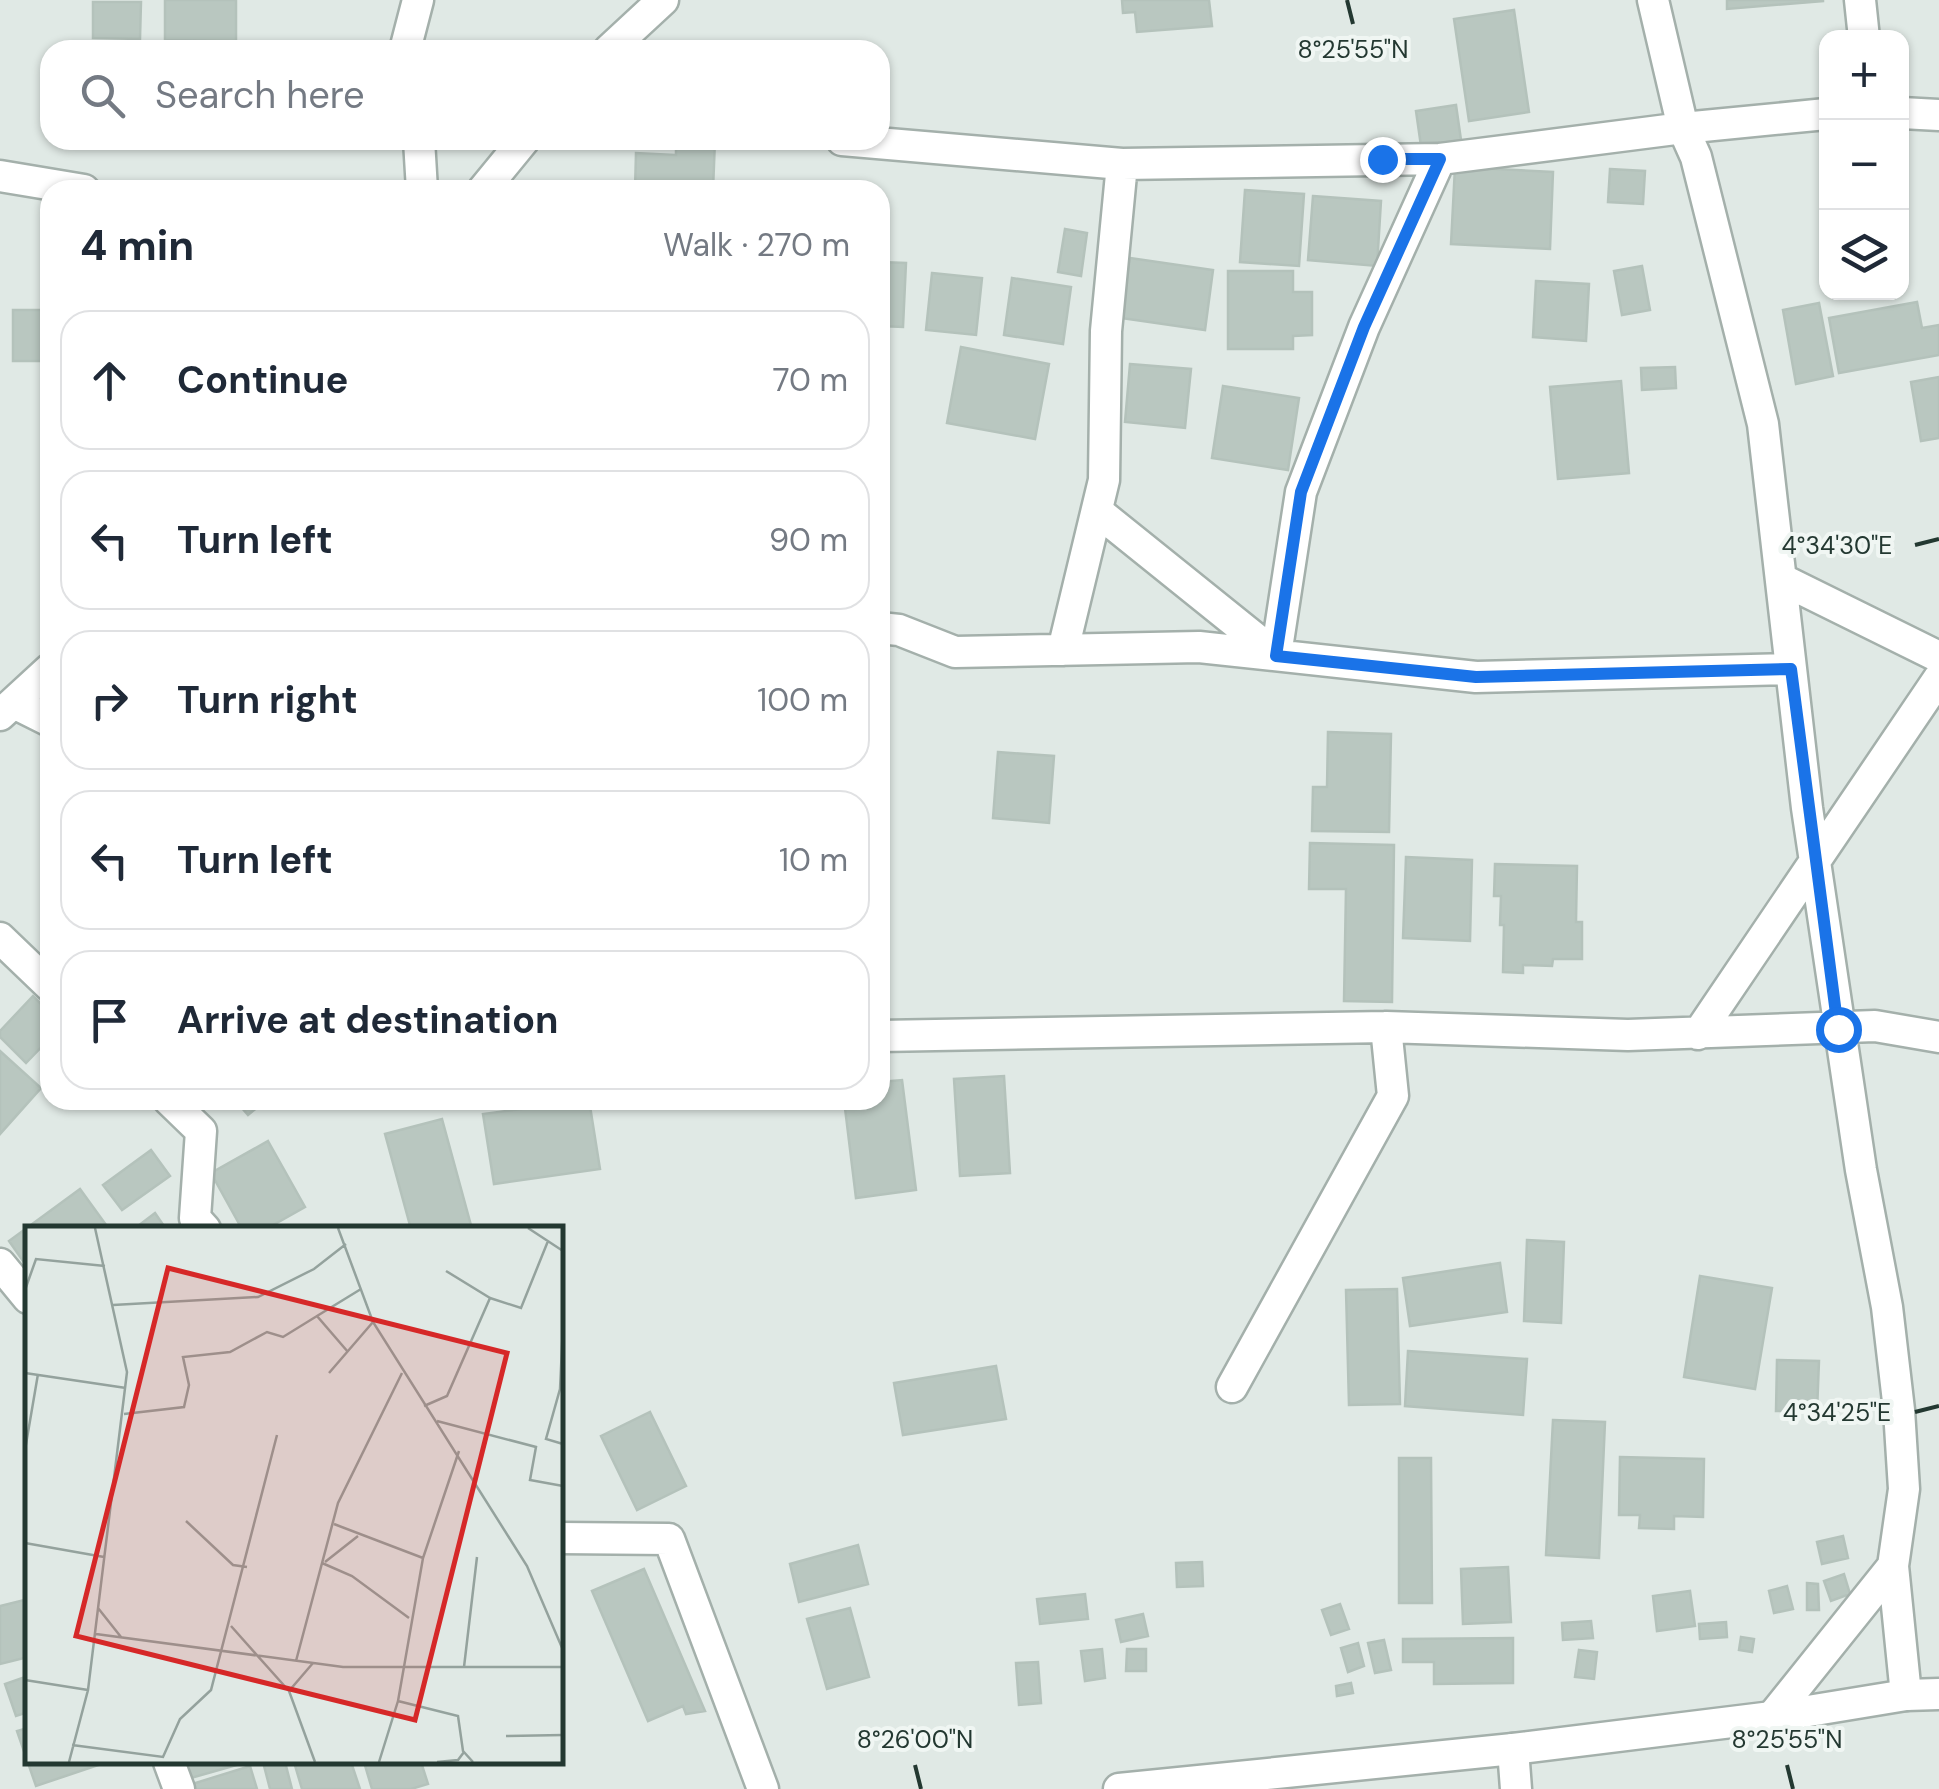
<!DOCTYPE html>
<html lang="en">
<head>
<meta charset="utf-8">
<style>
  :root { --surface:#fff; --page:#f2f2f3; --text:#1f2937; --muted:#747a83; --line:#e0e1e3 }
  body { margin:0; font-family:"DM Sans",sans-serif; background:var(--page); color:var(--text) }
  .controls { position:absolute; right:30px; top:30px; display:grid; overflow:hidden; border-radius:20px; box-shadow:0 2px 8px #0004 }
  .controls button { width:90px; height:90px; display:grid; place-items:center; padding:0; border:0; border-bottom:2px solid var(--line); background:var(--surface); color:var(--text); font:50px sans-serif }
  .stop { position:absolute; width:30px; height:30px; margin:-22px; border:8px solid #1a73e8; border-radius:50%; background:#fff }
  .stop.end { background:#1a73e8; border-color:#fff; box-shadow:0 2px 10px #0008 }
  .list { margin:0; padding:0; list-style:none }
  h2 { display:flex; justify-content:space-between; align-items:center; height:130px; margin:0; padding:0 40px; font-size:42px }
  h2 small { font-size:32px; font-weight:400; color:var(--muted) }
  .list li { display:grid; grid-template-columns:65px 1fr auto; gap:30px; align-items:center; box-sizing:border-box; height:140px; margin:0 20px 20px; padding:0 20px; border:2px solid var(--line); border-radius:30px }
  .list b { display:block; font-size:38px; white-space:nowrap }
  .list em { font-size:32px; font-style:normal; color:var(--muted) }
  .icon { flex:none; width:55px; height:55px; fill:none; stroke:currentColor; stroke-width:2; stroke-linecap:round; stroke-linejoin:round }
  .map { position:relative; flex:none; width:1939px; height:1789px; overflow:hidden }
  .search { position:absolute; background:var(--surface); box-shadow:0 2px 8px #0004; left:40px; top:40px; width:850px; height:110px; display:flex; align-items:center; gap:25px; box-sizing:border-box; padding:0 35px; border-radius:30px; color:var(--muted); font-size:38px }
  .panel { position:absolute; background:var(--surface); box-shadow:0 2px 8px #0004; left:40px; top:180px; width:850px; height:930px; border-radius:30px }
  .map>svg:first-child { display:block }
  .building { fill:#b9c7c0; stroke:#b4c2bb; stroke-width:2.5 }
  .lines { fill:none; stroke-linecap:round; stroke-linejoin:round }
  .minor-casing { stroke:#a4b0ab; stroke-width:35 }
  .tertiary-casing { stroke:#a4b0ab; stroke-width:35 }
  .minor { stroke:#fff; stroke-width:30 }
  .tertiary { stroke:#fff; stroke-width:30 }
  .route { stroke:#1a73e8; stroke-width:12 }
  .ticks { fill:none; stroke:#233831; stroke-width:4 }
  .inset-road { fill:none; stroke:#94a29d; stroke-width:2.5 }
  .view { fill:#d62828; fill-opacity:0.15; stroke:#d62828; stroke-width:5 }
  .inset-edge { fill:none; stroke:#233831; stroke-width:5 }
  .ticks-label { font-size:25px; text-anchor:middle; fill:#233831; stroke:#f0f6f3; stroke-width:8; stroke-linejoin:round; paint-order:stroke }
</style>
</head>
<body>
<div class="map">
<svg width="1939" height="1789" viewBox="0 0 1939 1789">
  <rect width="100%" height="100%" fill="#e0e9e5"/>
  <path class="building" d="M165 0H236V41L165 40Z
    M1122 0H1209L1212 26 1137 32 1135 12 1123 13Z
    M1727 0H1823V1L1727 9Z
    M93 2H141L140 39 93 38Z
    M1514 10 1529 112 1469 121 1454 19Z
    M1456 105 1461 140 1421 146 1416 111Z
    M676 140H715L713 190H635L636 153 676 155Z
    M1455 167 1553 172 1550 249 1451 244Z
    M1610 169 1645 171 1643 204 1608 202Z
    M1245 190 1304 194 1299 266 1240 262Z
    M1313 196 1381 201 1377 266 1308 260Z
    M1065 229 1087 233 1081 276 1058 272Z
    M1130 258 1213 270 1205 330 1121 318Z
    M880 262 906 263 903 327 880 326Z
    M1642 266 1650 310 1622 315 1614 271Z
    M1228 271H1293V292H1312V335L1293 336V349H1228Z
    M932 273 982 278 976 335 926 330Z
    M1012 278 1071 287 1063 344 1004 335Z
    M1536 281 1589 284 1586 341 1533 337Z
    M1917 302 1922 328 1939 325V355L1839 373 1829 318Z
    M1819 303 1833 376 1796 384 1783 310Z
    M13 310H50V361H13Z
    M961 347 1049 364 1035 439 947 423Z
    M1130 364 1191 369 1185 428 1125 422Z
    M1675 367 1676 388 1642 390 1641 368Z
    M1939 377V438L1921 441 1911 382Z
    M1621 381 1629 473 1558 479 1550 387Z
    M1223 386 1299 398 1288 470 1212 458Z
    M1328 732 1391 734 1389 832 1312 831 1313 787H1327Z
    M998 752 1054 756 1049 823 993 818Z
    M1310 843 1394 845 1392 1002 1344 1001 1346 889H1309Z
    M1406 857 1472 860 1470 941 1403 938Z
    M1495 864 1577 866 1576 922H1582V959H1553L1552 966 1523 965V973L1503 972 1504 925H1500L1501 896H1494Z
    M33 996 50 1013V1038L26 1063 0 1037V1031Z
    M0 1051 41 1088 0 1134Z
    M1004 1076 1010 1173 960 1176 954 1079Z
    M902 1080 916 1190 856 1198 844 1100H880V1082Z
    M235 1100H266L248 1115Z
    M589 1100 600 1169 494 1184 483 1114Z
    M442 1119 472 1229H411L385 1134Z
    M268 1141 305 1207 266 1229H242L211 1173Z
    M151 1150 170 1176 122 1210 103 1185Z
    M80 1189 109 1229H28V1257L23 1261 9 1241Z
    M155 1213 166 1229H134Z
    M1527 1240 1564 1242 1561 1323 1524 1321Z
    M1500 1263 1507 1312 1410 1326 1403 1278Z
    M1700 1276 1772 1288 1755 1389 1684 1377Z
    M1397 1289 1400 1404 1349 1405 1346 1290Z
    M1408 1351 1527 1359 1523 1415 1405 1406Z
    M1777 1360 1819 1361 1817 1412 1776 1411Z
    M996 1366 1006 1419 903 1435 894 1383Z
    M650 1412 686 1486 637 1510 601 1436Z
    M1553 1420 1605 1422 1599 1558 1546 1555Z
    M1620 1457 1704 1459 1703 1517 1674 1516V1529L1639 1528 1640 1515H1619Z
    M1399 1458H1431L1432 1603H1399Z
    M1843 1536 1848 1558 1822 1564 1817 1542Z
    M858 1545 868 1584 799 1602 790 1564Z
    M1202 1562 1203 1586 1177 1587 1176 1563Z
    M1508 1567 1511 1622 1463 1624 1461 1569Z
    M644 1569 705 1711 686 1714 683 1706 648 1721 592 1591Z
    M1844 1574 1850 1594 1831 1601 1824 1581Z
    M1807 1583 1818 1584 1819 1610H1807Z
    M1787 1586 1793 1609 1774 1613 1769 1591Z
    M1690 1591 1695 1626 1657 1631 1653 1596Z
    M1085 1594 1088 1619 1040 1624 1037 1599Z
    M28 1599V1657L0 1664V1606Z
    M1340 1604 1349 1629 1331 1635 1322 1610Z
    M850 1608 869 1677 827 1689 807 1619Z
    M1143 1614 1148 1636 1121 1642 1116 1620Z
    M1591 1621 1593 1638 1563 1640 1562 1623Z
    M1726 1622 1727 1637 1700 1639 1699 1624Z
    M1741 1637 1754 1639 1752 1652 1739 1650Z
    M1513 1638V1683L1434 1684V1662H1403V1639Z
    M1384 1640 1391 1670 1375 1673 1368 1643Z
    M1358 1643 1364 1666 1348 1672 1341 1648Z
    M1102 1649 1105 1678 1085 1681 1081 1651Z
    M1127 1649H1146V1671H1126Z
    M1579 1650 1597 1652 1594 1679 1575 1677Z
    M1038 1662 1041 1703 1019 1705 1016 1663Z
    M28 1676V1712L16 1716 5 1684Z
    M1351 1683 1353 1693 1337 1696 1336 1686Z
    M28 1728V1762H107L36 1786 17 1731Z
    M186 1762H247L191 1778Z
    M263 1762H285L292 1789H270Z
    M294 1762H351L360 1789H302Z
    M364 1762H421L428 1784 411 1789H372Z
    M250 1766 257 1789H191L189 1785Z"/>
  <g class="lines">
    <defs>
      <path id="minor" d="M1653 0 1683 128 1696 157 1763 424 1807 808 1861 1170 1887 1307 1899 1410 1904 1489 1893 1566 1906 1695
        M1860 0 1864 38
        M405 50 418 0
        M609 50 663 0
        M1902 113 1939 115
        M419 140 422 190
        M842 140 1122 164 1440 159 1683 128 1826 114
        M0 176 84 190
        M483 190 524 140
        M1097 511 1276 655
        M1781 579 1939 657
        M880 628 899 630 955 652 1199 647 1476 677 1791 669
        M1063 650 1104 480 1106 331 1122 164
        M1276 655 1301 492 1364 327 1440 159
        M14 703 50 721
        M0 715 50 669
        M0 938 50 986
        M1698 1034 1939 678
        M880 1036 1386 1027 1628 1035 1875 1026 1939 1037
        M169 1100 201 1131 195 1218 205 1229
        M0 1264 28 1298
        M1232 1387 1393 1096 1386 1027
        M560 1538 669 1539 763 1789
        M1772 1717 1893 1566
        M1513 1749 1516 1789
        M169 1762 179 1789"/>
      <path id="tertiary" d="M1119 1789 1513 1749 1772 1717 1906 1695 1939 1694"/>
    </defs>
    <use href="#minor" class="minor-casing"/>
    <use href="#tertiary" class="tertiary-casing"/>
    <use href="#minor" class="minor"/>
    <use href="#tertiary" class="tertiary"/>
  </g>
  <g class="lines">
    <path class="route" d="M1382 159H1440L1364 327 1301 492 1276 656 1476 677 1791 669 1838 1029"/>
  </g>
  <path class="ticks" d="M1347 0 1353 24M1915 545 1939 539M1915 1412 1939 1406M915 1765 921 1789M1787 1765 1793 1789"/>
  <g transform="translate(25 1226)">
    <rect width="538" height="538" fill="#e0e9e5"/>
    <path class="inset-road" d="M313 2 348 96 502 340 538 424M503 2 538 25M0 64 11 33 80 40M465 72 496 82 523 15M88 79 233 71 289 43 321 18M538 99 535 163 521 213 538 218M323 126 292 90 336 63M0 147 101 162M304 147 348 96M399 180 422 170 465 72 421 45M99 188 159 181 164 159 158 131 205 126 242 106 258 111 292 90M412 195 511 221 505 254 538 260M0 224 13 148M434 225 398 332 373 475 433 490 438 525 448 536M161 295 208 339 222 341M309 298 398 332M0 317 79 331M300 336 333 310M297 337 327 350 384 392M73 382 96 411M206 400 264 465M71 408 318 441H538M271 435 313 277 377 147M288 437 264 465 290 536M439 441 452 331M0 454 63 464M481 510 538 509M47 519 138 531 155 493 186 464 252 209M44 536 63 464 102 146 70 2M354 536 373 475M412 536 433 534 439 526"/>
    <path class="view" d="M143 42 482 127 390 494 51 410Z"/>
    <rect width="538" height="538" class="inset-edge"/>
  </g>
  <g class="ticks-label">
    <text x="1353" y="58">8°25'55"N</text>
    <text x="1837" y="554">4°34'30"E</text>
    <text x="1837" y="1421">4°34'25"E</text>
    <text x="915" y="1748">8°26'00"N</text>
    <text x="1787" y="1748">8°25'55"N</text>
  </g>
</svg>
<div class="controls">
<button>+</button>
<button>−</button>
<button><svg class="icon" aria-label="layers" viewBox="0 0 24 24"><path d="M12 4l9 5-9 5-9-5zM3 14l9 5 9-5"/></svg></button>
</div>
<div class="stop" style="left:1838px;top:1029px"></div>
<div class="stop end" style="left:1382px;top:159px"></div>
<div class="search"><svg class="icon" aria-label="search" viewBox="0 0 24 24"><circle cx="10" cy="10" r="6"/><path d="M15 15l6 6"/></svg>Search here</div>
<section class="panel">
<h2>4 min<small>Walk · 270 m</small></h2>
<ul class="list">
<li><svg class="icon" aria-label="ahead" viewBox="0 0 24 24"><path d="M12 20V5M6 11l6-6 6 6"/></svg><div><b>Continue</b></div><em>70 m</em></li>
<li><svg class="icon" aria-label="left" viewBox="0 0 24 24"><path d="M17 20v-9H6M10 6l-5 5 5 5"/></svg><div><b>Turn left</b></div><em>90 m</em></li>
<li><svg class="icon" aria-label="right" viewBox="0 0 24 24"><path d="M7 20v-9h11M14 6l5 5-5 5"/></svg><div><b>Turn right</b></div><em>100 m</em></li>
<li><svg class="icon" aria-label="left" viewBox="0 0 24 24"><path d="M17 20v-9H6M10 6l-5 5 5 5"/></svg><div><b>Turn left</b></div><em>10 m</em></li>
<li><svg class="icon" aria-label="arrive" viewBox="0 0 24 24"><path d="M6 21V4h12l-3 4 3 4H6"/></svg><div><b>Arrive at destination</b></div></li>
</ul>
</section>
</div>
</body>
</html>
